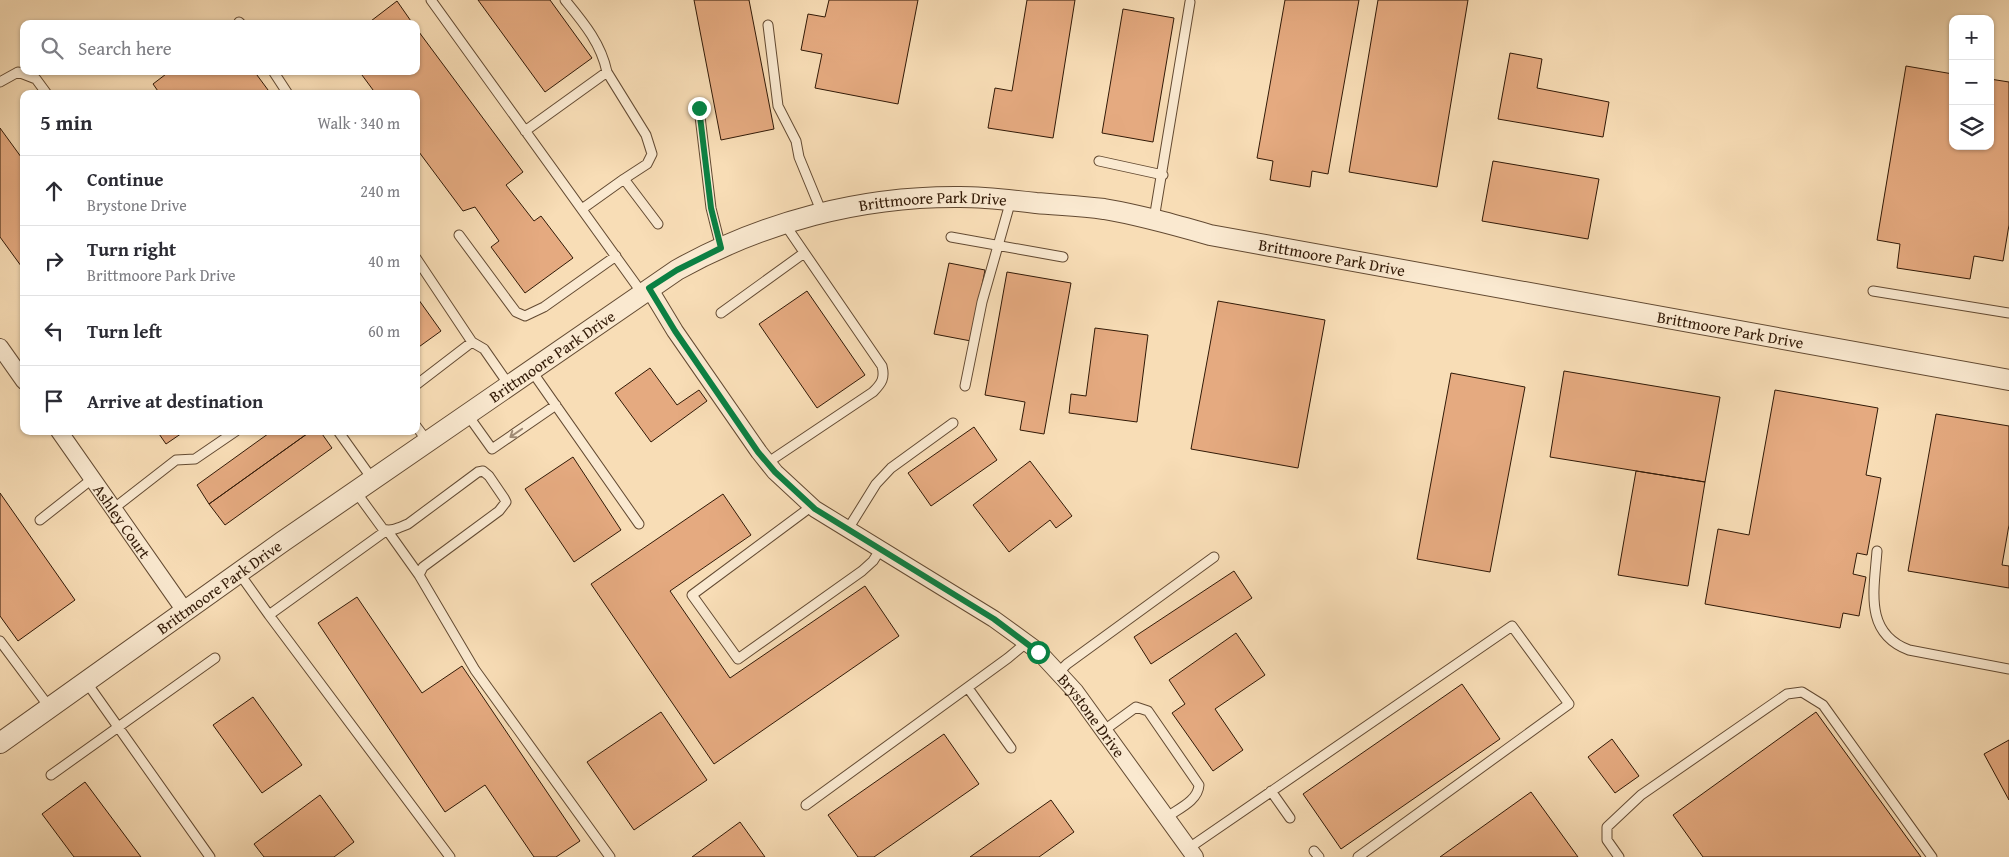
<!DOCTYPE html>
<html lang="en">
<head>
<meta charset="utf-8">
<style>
  :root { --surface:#fff; --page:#f2f2f3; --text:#2b2b33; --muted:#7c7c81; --line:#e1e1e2 }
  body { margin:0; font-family:"Gentium Book Plus",serif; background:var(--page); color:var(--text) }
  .controls { position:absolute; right:15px; top:15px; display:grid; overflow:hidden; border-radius:10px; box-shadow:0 1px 4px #0004 }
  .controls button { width:45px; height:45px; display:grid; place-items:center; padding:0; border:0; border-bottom:1px solid var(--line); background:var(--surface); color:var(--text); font:25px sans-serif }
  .stop { position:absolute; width:15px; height:15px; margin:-11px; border:4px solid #0b8043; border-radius:50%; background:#fff }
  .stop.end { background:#0b8043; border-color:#fff; box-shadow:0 1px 5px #0008 }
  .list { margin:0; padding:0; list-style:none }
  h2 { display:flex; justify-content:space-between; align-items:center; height:65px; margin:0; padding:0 20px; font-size:21px }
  h2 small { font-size:16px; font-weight:400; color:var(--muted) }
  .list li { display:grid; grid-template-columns:32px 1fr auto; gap:15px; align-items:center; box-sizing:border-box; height:70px; padding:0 20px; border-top:1px solid var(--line) }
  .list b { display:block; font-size:19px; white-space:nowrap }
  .list p { margin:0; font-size:16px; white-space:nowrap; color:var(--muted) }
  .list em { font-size:16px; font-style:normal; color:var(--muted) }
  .icon { flex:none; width:28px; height:28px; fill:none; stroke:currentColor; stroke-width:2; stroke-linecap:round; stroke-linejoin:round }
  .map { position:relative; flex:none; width:2009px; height:857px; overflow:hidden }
  .search { position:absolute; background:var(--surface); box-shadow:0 1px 4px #0004; left:20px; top:20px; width:400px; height:55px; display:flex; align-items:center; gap:12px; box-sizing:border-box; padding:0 18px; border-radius:10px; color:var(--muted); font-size:19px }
  .panel { position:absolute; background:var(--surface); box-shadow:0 1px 4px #0004; left:20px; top:90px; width:400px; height:345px; border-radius:10px }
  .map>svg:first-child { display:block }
  .building { fill:#e5aa80; stroke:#311906 }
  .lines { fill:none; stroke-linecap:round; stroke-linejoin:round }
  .service-casing { stroke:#634a32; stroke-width:11 }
  .minor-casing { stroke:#634a32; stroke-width:18 }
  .tertiary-casing { stroke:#634a32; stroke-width:22 }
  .service { stroke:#fae9d0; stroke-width:9 }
  .minor { stroke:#fae9d0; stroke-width:16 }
  .tertiary { stroke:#fae9d0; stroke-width:20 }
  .oneway { stroke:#a08b75 }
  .route { stroke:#0b8043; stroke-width:6 }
  .labels { text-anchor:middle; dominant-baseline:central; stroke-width:4.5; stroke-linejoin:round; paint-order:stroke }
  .street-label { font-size:16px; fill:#311906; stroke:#fae9d0 }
</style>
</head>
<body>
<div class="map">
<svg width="2009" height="857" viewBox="0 0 2009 857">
  <rect width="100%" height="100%" fill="#f8ddb6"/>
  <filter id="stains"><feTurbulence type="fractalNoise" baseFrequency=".004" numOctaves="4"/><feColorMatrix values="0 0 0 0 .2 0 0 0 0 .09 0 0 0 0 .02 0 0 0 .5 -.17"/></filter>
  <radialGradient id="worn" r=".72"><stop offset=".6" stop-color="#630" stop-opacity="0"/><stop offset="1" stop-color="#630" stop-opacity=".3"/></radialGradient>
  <path class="building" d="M478 0H550L592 58 545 92Z
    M694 0H749L774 129 721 140Z
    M829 0H918L898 104 815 88 822 54 801 50 808 14 825 17Z
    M1027 0H1075L1053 138 988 128 995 88 1012 91Z
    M1285 0H1359L1328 174 1312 171 1310 187 1270 180 1273 161 1257 158Z
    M1378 0H1468L1437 187 1349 172Z
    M397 1 413 24H367Z
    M1123 9 1174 18 1153 142 1102 133Z
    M416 28 523 172 506 185 534 221 541 216 573 258 525 293 491 247 499 241 475 207 463 211 416 148V94H376L359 71H416Z
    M1510 53 1542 59 1537 88 1609 102 1603 137 1498 119Z
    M1906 66 1953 74V146H1990V79L2009 82V225L2003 261 1974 256 1970 279 1897 268 1900 244 1877 240Z
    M170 71H254L271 94H160L153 84Z
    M0 128 24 161V270L0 237Z
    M1493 161 1599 179 1588 239 1482 221Z
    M949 263 985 270 971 341 934 334Z
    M1007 272 1071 283 1044 434 1020 430 1025 402 985 395Z
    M807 291 865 375 817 408 759 324Z
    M416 296 441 331 416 349Z
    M1218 301 1325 320 1298 468 1191 449Z
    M1095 328 1148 335 1137 422 1069 413 1071 394 1086 396Z
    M650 368 677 405 699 390 707 401 651 442 615 393Z
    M1564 371 1720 397 1705 482 1550 457Z
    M1451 373 1525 387 1490 572 1417 559Z
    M1775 390 1878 408 1866 475 1881 478 1867 555 1857 553 1853 574 1866 577 1859 616 1843 613 1840 628 1705 604 1718 529 1749 535Z
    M1936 414 2009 426V525L2002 565 2009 566V588L1908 571Z
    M974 427 997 460 931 506 908 473Z
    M157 431H185L166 444Z
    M272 431H311L209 504 197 485Z
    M311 431H320L332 448 225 525 209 504Z
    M573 457 621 530 574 562 525 489Z
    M1030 461 1072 516 1056 528 1050 520 1009 552 973 505Z
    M1636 471 1705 482 1688 586 1618 575Z
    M0 493 75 600 18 641 0 616Z
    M723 494 751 535 670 591 730 678 865 586 899 636 714 764 591 584Z
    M1234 571 1252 598 1151 664 1134 637Z
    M357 597 422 693 462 666 580 841 556 857H534L485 785 445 812 318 623Z
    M1236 633 1265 675 1215 709 1243 750 1213 771 1172 713 1185 704 1169 680Z
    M1462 684 1500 739 1341 849 1303 794Z
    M253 697 302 765 262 793 213 725Z
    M661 712 707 780 634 830 587 762Z
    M1816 712 1921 857H1703L1673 815Z
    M944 734 979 784 874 857H858L828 815Z
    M1612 739 1639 776 1615 793 1588 757Z
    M2009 740V800L1984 754Z
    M85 782 141 857H74L42 814Z
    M1531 792 1578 857H1440Z
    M320 795 354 842 334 857H264L254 844Z
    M1051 800 1074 832 1039 857H970Z
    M740 822 765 857H692Z"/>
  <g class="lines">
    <defs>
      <path id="service" d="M431 0 642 293
        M239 22 241 24
        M768 25 778 106 796 141 799 157 822 213
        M273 71 288 94
        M607 72 646 135 652 154 647 164 624 179
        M0 82 18 72 36 79 47 94
        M699 108 711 208 721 248
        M525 131 607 72C601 43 583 22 565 0
        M1099 161 1163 175
        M582 209 624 179 658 224
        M1154 219 1190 2
        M459 235 516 312 525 316 544 307 616 256
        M951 237 1063 257
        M416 258 472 342
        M1873 291 2009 313
        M721 313 804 253
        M531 370 639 524
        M416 385 472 342 484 349 509 385
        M965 386 982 302 1011 200
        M467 414 492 449 556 405
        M416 426 428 442
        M338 431 373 480
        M767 463 873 392C882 383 885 378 882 366L784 223
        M356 492 383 529C392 532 400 527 408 524L478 472 483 471 489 476 504 498 506 502 499 511 423 567 419 575 475 670 610 857
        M812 506 692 595 738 659 862 571 873 561 880 550
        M113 509 176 460 195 459 236 431
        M40 520 92 479
        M848 529 876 484 891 468 953 423
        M1877 551C1874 591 1864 633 1909 650L2009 669
        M239 573 269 615 387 530 419 575
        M269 615 450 857
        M0 641 50 708
        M1058 673 1067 664 1214 557
        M87 683 210 857
        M968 688 1011 748
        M1103 731 1136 707 1148 711 1199 785C1198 801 1178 809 1167 817
        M51 775 215 658
        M1271 791 1290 818
        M806 805 1008 658 1026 643
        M1189 848 1512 626 1569 704 1358 857
        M1314 851 1319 857
        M1619 857 1607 840V827L1641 795 1787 694 1802 692 1823 705 1932 857"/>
      <g id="minor">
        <path id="s1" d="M649 288 675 331 759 452 775 472 815 509 994 619 1038 651 1075 691 1195 857"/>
        <path d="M0 347 24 381"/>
        <path id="s2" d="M59 431 185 611"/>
      </g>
      <g id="tertiary">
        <path id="s3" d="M0 743 282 542 677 270C763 222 861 196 960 197 985 197 1011 200 1036 203 1058 205 1081 206 1104 209 1140 215 1175 225 1210 235L2009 380"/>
      </g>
    </defs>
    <use href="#service" class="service-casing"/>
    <use href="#minor" class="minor-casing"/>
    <use href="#tertiary" class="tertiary-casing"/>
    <use href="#service" class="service"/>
    <use href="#minor" class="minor"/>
    <use href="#tertiary" class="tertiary"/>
  </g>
  <defs><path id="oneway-shaft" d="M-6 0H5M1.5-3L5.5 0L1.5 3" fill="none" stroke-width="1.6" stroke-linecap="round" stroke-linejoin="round" transform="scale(1.25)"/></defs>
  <use class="oneway" href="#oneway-shaft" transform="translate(516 433) rotate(145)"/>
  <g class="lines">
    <path class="route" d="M699 108 711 208 721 248 677 270 649 288 675 331 758 452 775 472 815 509 994 619 1038 652"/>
  </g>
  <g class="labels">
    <g class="street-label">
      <text stroke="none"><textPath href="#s3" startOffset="1094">Brittmoore Park Drive</textPath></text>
      <text stroke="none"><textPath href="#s3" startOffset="1499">Brittmoore Park Drive</textPath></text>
      <text stroke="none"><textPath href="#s3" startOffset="1904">Brittmoore Park Drive</textPath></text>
      <text stroke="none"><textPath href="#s3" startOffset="674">Brittmoore Park Drive</textPath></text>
      <text stroke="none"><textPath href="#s2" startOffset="110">Ashley Court</textPath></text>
      <text stroke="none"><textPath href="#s3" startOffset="269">Brittmoore Park Drive</textPath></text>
      <text stroke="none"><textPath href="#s1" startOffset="626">Brystone Drive</textPath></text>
    </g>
  </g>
  <rect width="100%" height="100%" filter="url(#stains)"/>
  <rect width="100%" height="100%" fill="url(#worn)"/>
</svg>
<div class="controls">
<button>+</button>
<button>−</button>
<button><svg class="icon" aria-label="layers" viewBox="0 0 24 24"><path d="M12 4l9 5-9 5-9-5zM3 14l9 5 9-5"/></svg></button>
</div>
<div class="stop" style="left:1038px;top:652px"></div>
<div class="stop end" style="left:699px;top:108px"></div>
<div class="search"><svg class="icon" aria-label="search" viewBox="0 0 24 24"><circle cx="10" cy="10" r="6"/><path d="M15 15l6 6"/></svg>Search here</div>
<section class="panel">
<h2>5 min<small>Walk · 340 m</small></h2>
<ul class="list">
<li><svg class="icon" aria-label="ahead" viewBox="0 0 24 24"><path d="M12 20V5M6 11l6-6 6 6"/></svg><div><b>Continue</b><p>Brystone Drive</p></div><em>240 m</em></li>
<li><svg class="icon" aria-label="right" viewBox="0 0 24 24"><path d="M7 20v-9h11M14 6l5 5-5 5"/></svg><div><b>Turn right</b><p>Brittmoore Park Drive</p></div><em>40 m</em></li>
<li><svg class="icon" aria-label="left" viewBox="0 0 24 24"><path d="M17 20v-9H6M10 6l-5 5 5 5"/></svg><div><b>Turn left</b></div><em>60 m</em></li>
<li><svg class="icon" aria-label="arrive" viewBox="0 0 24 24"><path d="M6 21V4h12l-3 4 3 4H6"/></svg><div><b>Arrive at destination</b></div></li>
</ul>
</section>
</div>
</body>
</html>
